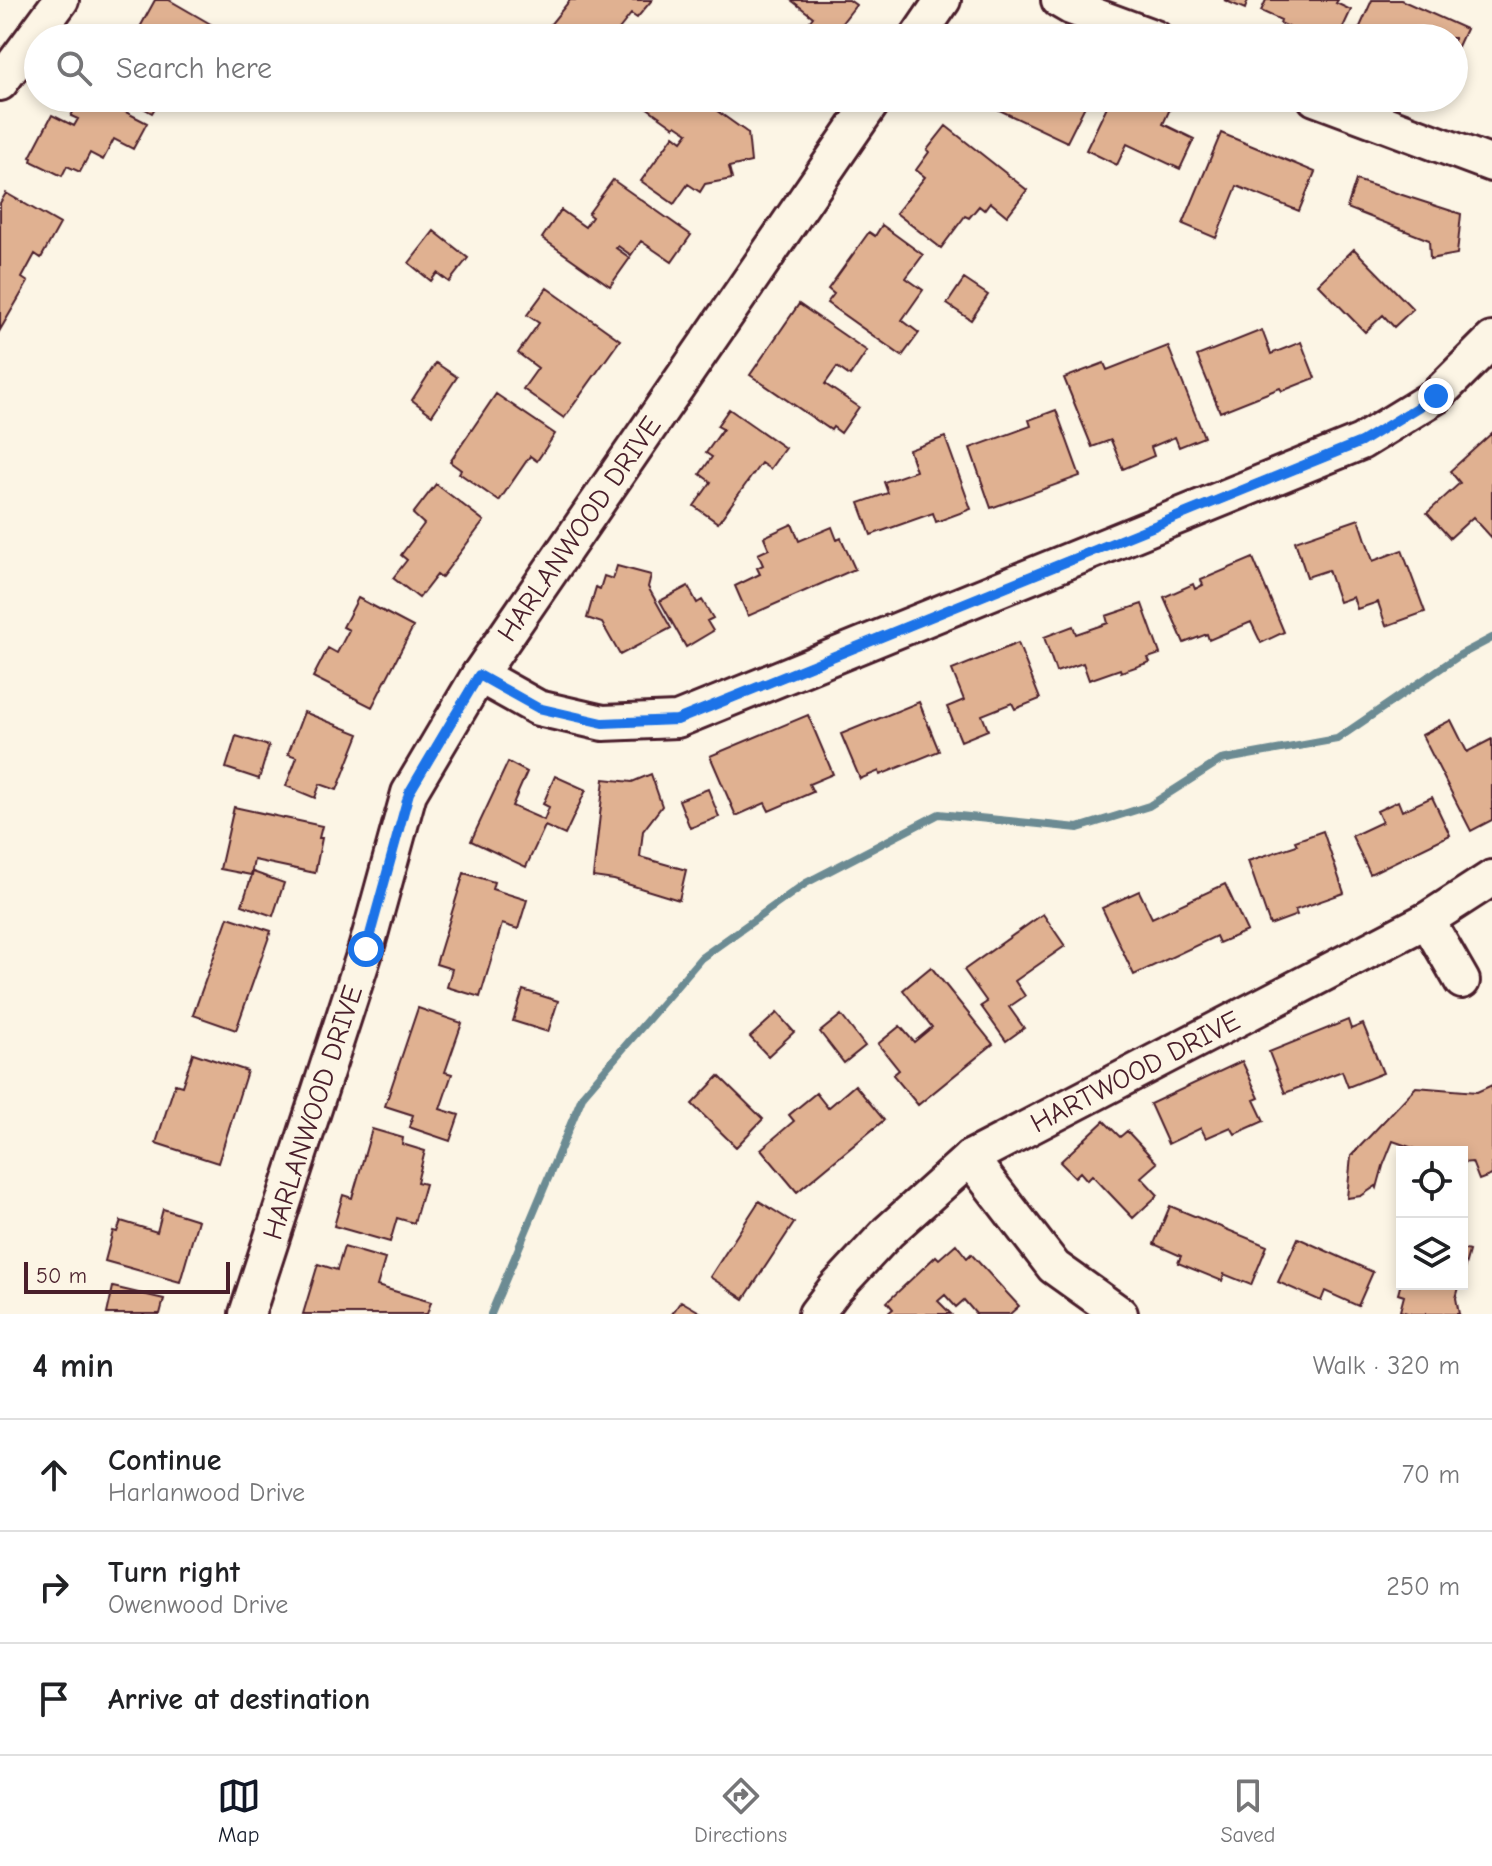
<!DOCTYPE html>
<html lang="en">
<head>
<meta charset="utf-8">
<style>
  :root { --surface:#fff; --page:#f2f2f2; --text:#202124; --muted:#757577; --line:#e0e0e0; --accent:#111827 }
  body { margin:0; font-family:"Comic Neue",sans-serif; background:var(--page); color:var(--text) }
  .controls { position:absolute; right:24px; bottom:24px; display:grid; overflow:hidden; border-radius:0px; box-shadow:0 4px 12px #0003 }
  .controls button { width:72px; height:72px; display:grid; place-items:center; padding:0; border:0; border-bottom:2px solid var(--line); background:var(--surface); color:var(--text); font:40px sans-serif }
  .scale { position:absolute; left:24px; bottom:20px; width:206px; box-sizing:border-box; padding-left:8px; border:4px solid #4a1f2b; border-top:0; font-size:22px; line-height:28px; white-space:nowrap; color:#4a1f2b; -webkit-text-stroke:6px #fcf5e5; paint-order:stroke }
  .stop { position:absolute; width:24px; height:24px; margin:-18px; border:6px solid #1a73e8; border-radius:50%; background:#fff }
  .stop.end { background:#1a73e8; border-color:#fff; box-shadow:0 2px 8px #0008 }
  .list { margin:0; padding:0; list-style:none }
  h2 { display:flex; justify-content:space-between; align-items:center; height:104px; margin:0; padding:0 32px; font-size:34px }
  h2 small { font-size:26px; font-weight:400; color:var(--muted) }
  .list li { display:grid; grid-template-columns:52px 1fr auto; gap:24px; align-items:center; box-sizing:border-box; height:112px; padding:0 32px; border-top:2px solid var(--line) }
  .list b { display:block; font-size:30px; white-space:nowrap }
  .list p { margin:0; font-size:26px; white-space:nowrap; color:var(--muted) }
  .list em { font-size:26px; font-style:normal; color:var(--muted) }
  .icon { flex:none; width:44px; height:44px; fill:none; stroke:currentColor; stroke-width:2; stroke-linecap:round; stroke-linejoin:round }
  .map { position:relative; flex:none; width:1492px; height:1314px; overflow:hidden }
  .search { position:absolute; background:var(--surface); box-shadow:0 4px 12px #0003; left:24px; right:24px; top:24px; height:88px; display:flex; align-items:center; gap:20px; box-sizing:border-box; padding:0 28px; border-radius:44px; color:var(--muted); font-size:30px }
  .sheet { height:440px; background:var(--surface) }
  nav { display:flex; justify-content:space-around; align-items:center; box-sizing:border-box; height:112px; border-top:2px solid var(--line); background:var(--surface); font-size:22px; color:var(--muted) }
  nav a { display:grid; justify-items:center; gap:4px }
  nav .on { color:var(--accent) }
  .map>svg:first-child { display:block }
  .lines { fill:none; stroke-linecap:round; stroke-linejoin:round }
  .stream { stroke:#6c8b93; stroke-width:8 }
  .building { fill:#e0b191; stroke:#4a1f2b; stroke-width:2 }
  .minor-casing { stroke:#4a1f2b; stroke-width:40 }
  .minor { stroke:#fcf5e5; stroke-width:34 }
  .route { stroke:#1a73e8; stroke-width:10 }
  .labels { text-anchor:middle; dominant-baseline:central; stroke-width:8; stroke-linejoin:round; paint-order:stroke }
  .street-label { font-size:28px; fill:#4a1f2b; stroke:#fcf5e5 }
</style>
</head>
<body>
<div class="map">
<svg width="1492" height="1314" viewBox="0 0 1492 1314">
  <rect width="100%" height="100%" fill="#fcf5e5"/>
  <filter id="ink" filterUnits="userSpaceOnUse"><feTurbulence type="fractalNoise" baseFrequency=".0125" numOctaves="2"/><feDisplacementMap in="SourceGraphic" scale="16" xChannelSelector="R" yChannelSelector="G"/><feConvolveMatrix kernelMatrix="1 2 1 2 8 2 1 2 1" color-interpolation-filters="sRGB"/></filter>
  <g filter="url(#ink)">
    <g class="lines">
      <path class="stream" d="M491 1314 583 1095 701 958 806 883 939 814 1078 828 1149 806 1221 760 1337 739 1460 655 1492 638"/>
    </g>
    <path class="building" d="M155 0H169L221 30 216 38H134Z
      M570 0H652L637 18 631 14 612 38 606 34 604 38H554L545 31Z
      M791 0H849L856 5 830 38 809 22 813 17Z
      M1224 0H1248L1245 9Z
      M1266 0H1338L1336 3 1351 10 1338 38H1313L1280 23 1281 20 1261 11Z
      M1372 0H1401L1466 29 1454 55V38H1355Z
      M80 98H105L118 105 116 107 147 123 133 149 114 139 103 160 90 153 80 172 67 166 62 176 31 161 32 158 30 157 52 115 74 126 78 119 71 116Z
      M126 98H161L152 113Z
      M642 98H699L748 133 751 162 729 167 732 179 705 184 700 192 688 184 674 204 641 181 674 135 682 141 688 133 676 125 674 127 639 102Z
      M1001 98H1089L1067 142 997 109Z
      M1111 98H1147L1170 109 1163 124 1194 139 1180 169 1127 144 1117 165 1086 150Z
      M946 126 1027 190 1007 216 990 202 984 210 979 206 969 218 965 216 941 248 896 213 925 177 916 170 929 152 927 150Z
      M1221 133 1315 172 1299 211 1237 186 1216 238 1183 224Z
      M613 180 691 235 672 262 641 241 631 255 618 246 616 248 630 258 610 286 542 238 561 210 585 227 592 217 588 214Z
      M1356 180 1461 214 1457 254 1430 259 1429 240 1347 208Z
      M6 193 60 224 41 258 35 254 22 278 28 282 0 330V203Z
      M882 225 923 255 906 278 923 290 902 320 919 333 902 356 827 303 834 294 828 289 869 232 875 236Z
      M434 231 468 258 449 282 437 273 431 281 409 263Z
      M1354 249 1413 309 1394 327 1383 315 1365 332 1318 284Z
      M964 279 988 295 971 320 947 304Z
      M547 288 620 340 564 418 523 389 538 368 518 353 539 323 527 315Z
      M799 304 867 351 850 376 837 367 825 384 859 407 841 433 833 427 831 430 750 375Z
      M1262 330 1271 354 1301 342 1315 378 1282 391 1280 388 1220 412 1197 356Z
      M1168 346 1204 437 1179 447 1175 437 1151 447 1154 456 1123 469 1111 440 1092 447 1064 378 1104 363 1107 370Z
      M436 363 457 377 432 415 412 400Z
      M496 394 555 434 537 461 530 456 499 501 459 473 461 470 450 462Z
      M729 409 785 448 770 469 761 463 718 523 694 506 711 482 700 474 712 457 706 453 723 429 717 426Z
      M1056 410 1080 476 991 508 970 448 1031 426 1029 420Z
      M1492 433V538L1473 517 1450 538 1427 513 1460 483 1450 471Z
      M945 437 971 509 936 522 933 513 871 535 859 503 888 493 884 482 916 471 909 450Z
      M436 484 484 521 441 578 437 575 419 598 393 578 407 560 401 555 424 524 413 514Z
      M1359 519 1373 561 1402 550 1425 612 1386 626 1378 602 1357 609 1353 597 1339 602 1328 570 1307 577 1295 541Z
      M792 524 799 541 832 527 837 540 841 538 855 569 748 616 735 586 760 574 757 568 763 565 758 554 769 549 764 537Z
      M1253 558 1284 632 1261 643 1251 622 1209 640 1207 634 1184 643 1164 597 1193 584 1195 589 1203 585 1201 580Z
      M617 566 651 575 648 587 671 628 620 655 602 623 587 618 596 587 600 589 604 576 613 579Z
      M688 586 697 603 702 600 713 618 707 621 713 631 686 647 660 601Z
      M358 598 413 627 372 707 313 677 328 648 337 653 349 630 343 627Z
      M1142 604 1160 654 1148 658 1150 662 1121 672 1120 669 1089 680 1083 663 1056 672 1044 637 1073 626 1076 634 1108 623 1106 616Z
      M1018 643 1040 699 1015 709 1012 703 982 715 988 730 961 741 947 707 964 700 952 670Z
      M919 702 939 751 880 775 879 771 860 779 841 734Z
      M304 712 359 734 337 790 320 784 315 798 286 786 297 757 288 754Z
      M808 715 833 774 809 784 813 792 769 811 765 803 736 816 710 756Z
      M1451 720 1467 752 1492 739V820L1471 831 1422 735Z
      M236 736 269 746 259 779 226 768Z
      M508 762 527 772 512 806 544 820 549 807 543 804 555 776 586 790 565 835 545 826 526 867 471 841Z
      M651 774 662 806 643 831 640 857 686 870 679 900 614 880 593 877 604 779 632 782Z
      M708 789 719 817 690 828 679 800Z
      M1432 797 1450 835 1370 874 1352 836 1382 822 1377 811 1398 801 1402 811Z
      M234 807 322 826 319 838H322L315 873 254 860 251 875 220 869Z
      M1323 831 1344 893 1295 910 1297 915 1270 925 1248 861 1297 845 1295 841Z
      M253 872 284 883 273 916 242 905Z
      M464 873 494 882 492 889 527 900 518 929 502 924 480 997 447 987 452 969 436 964Z
      M1225 884 1247 931 1219 943 1216 936 1134 975 1102 908 1139 891 1152 918Z
      M1043 914 1065 946 1015 981 1025 996 1009 1007 1024 1028 1006 1041 981 1006 987 1002 964 970Z
      M228 917 271 931 236 1030 193 1015Z
      M931 967 993 1044 918 1105 893 1075 899 1070 878 1044 900 1026 914 1042 932 1027 903 990Z
      M523 990 558 1001 548 1032 513 1021Z
      M418 1008 462 1023 445 1072 452 1074 440 1109 459 1115 450 1141 409 1127 413 1115 385 1106Z
      M777 1013 794 1032 768 1056 750 1037Z
      M841 1015 865 1046 844 1063 820 1032Z
      M1348 1020 1351 1029 1363 1024 1383 1073 1348 1087 1342 1071 1285 1093 1269 1052Z
      M193 1053 247 1071 218 1163 156 1143 175 1084 182 1086Z
      M1242 1061 1259 1098 1254 1100 1264 1121 1235 1134 1231 1127 1206 1138 1201 1128 1168 1144 1150 1104Z
      M719 1076 763 1119 736 1147 692 1104Z
      M855 1085 884 1120 797 1192 761 1149 794 1121 789 1115 816 1093 828 1108Z
      M1492 1085V1175L1479 1180 1472 1162 1462 1163V1152H1424L1393 1141 1383 1166 1377 1188 1376 1186 1361 1196 1347 1198 1351 1156 1416 1087 1477 1092Z
      M1104 1121 1120 1137 1127 1131 1157 1163 1141 1177 1158 1195 1133 1218 1092 1175 1087 1180 1080 1172 1075 1177 1060 1162Z
      M372 1129 403 1138 402 1144 425 1151 417 1182 425 1184 414 1223 397 1218 390 1242 334 1226 343 1195 352 1198Z
      M759 1201 794 1223 744 1299 710 1277Z
      M1170 1206 1267 1246 1251 1285 1224 1274 1222 1281 1178 1263 1181 1256 1154 1244Z
      M163 1209 198 1220 180 1282 105 1261 113 1231 117 1232 121 1221 157 1232Z
      M1298 1238 1373 1272 1358 1306 1325 1291 1321 1301 1278 1282Z
      M956 1244 967 1258 971 1254 1019 1306 1010 1314H976L964 1300 956 1307 945 1295 938 1301 951 1314H887L893 1309 887 1302 936 1256 939 1259Z
      M344 1247 385 1259 377 1286 431 1302 427 1314H303L318 1264 337 1270Z
      M1462 1249 1469 1251 1462 1277Z
      M1402 1279V1284H1460L1456 1298 1459 1314H1411L1400 1311 1404 1296 1398 1294Z
      M113 1287 164 1299 160 1314H107Z
      M681 1301 703 1314H672Z"/>
    <g class="lines">
      <defs>
        <g id="minor">
          <path d="M1059 0 1071 7 1155 38"/>
          <path d="M917 38 943 0"/>
          <path d="M0 83 61 0"/>
          <path d="M1315 98 1492 164"/>
          <path d="M479 675 538 708 603 723 677 720 1361 442 1436 396 1492 340"/>
          <path d="M1427 920 1462 981"/>
          <path d="M970 1158 1054 1267 1120 1314"/>
          <path id="s1" d="M247 1314 366 949 409 793 479 675 875 98"/>
          <path id="s2" d="M816 1314 835 1289 888 1232 970 1158 1427 920 1492 878"/>
        </g>
      </defs>
      <use href="#minor" class="minor-casing"/>
      <use href="#minor" class="minor"/>
    </g>
  </g>
  <g class="lines" filter="url(#ink)">
    <path class="route" d="M366 949 409 793 479 675 538 708 603 723 677 720 1361 442 1436 396"/>
  </g>
  <g class="labels">
    <g class="street-label">
      <text stroke="none"><textPath href="#s1" startOffset="860">HARLANWOOD DRIVE</textPath></text>
      <text stroke="none"><textPath href="#s2" startOffset="406">HARTWOOD DRIVE</textPath></text>
      <text stroke="none"><textPath href="#s1" startOffset="212">HARLANWOOD DRIVE</textPath></text>
    </g>
  </g>
</svg>
<div class="controls">
<button><svg class="icon" aria-label="locate" viewBox="0 0 24 24"><circle cx="12" cy="12" r="6"/><path d="M12 2v4M12 18v4M2 12h4M18 12h4"/></svg></button>
<button><svg class="icon" aria-label="layers" viewBox="0 0 24 24"><path d="M12 4l9 5-9 5-9-5zM3 14l9 5 9-5"/></svg></button>
</div>
<div class="scale">50 m</div>
<div class="stop" style="left:366px;top:949px"></div>
<div class="stop end" style="left:1436px;top:396px"></div>
<div class="search"><svg class="icon" aria-label="search" viewBox="0 0 24 24"><circle cx="10" cy="10" r="6"/><path d="M15 15l6 6"/></svg>Search here</div>
</div>
<section class="sheet">
<h2>4 min<small>Walk · 320 m</small></h2>
<ul class="list">
<li><svg class="icon" aria-label="ahead" viewBox="0 0 24 24"><path d="M12 20V5M6 11l6-6 6 6"/></svg><div><b>Continue</b><p>Harlanwood Drive</p></div><em>70 m</em></li>
<li><svg class="icon" aria-label="right" viewBox="0 0 24 24"><path d="M7 20v-9h11M14 6l5 5-5 5"/></svg><div><b>Turn right</b><p>Owenwood Drive</p></div><em>250 m</em></li>
<li><svg class="icon" aria-label="arrive" viewBox="0 0 24 24"><path d="M6 21V4h12l-3 4 3 4H6"/></svg><div><b>Arrive at destination</b></div></li>
</ul>
</section>
<nav>
<a class="on"><svg class="icon" aria-label="map" viewBox="0 0 24 24"><path d="M3 6l6-2 6 2 6-2v14l-6 2-6-2-6 2zM9 4v14M15 6v14"/></svg>Map</a>
<a><svg class="icon" aria-label="directions" viewBox="0 0 24 24"><path d="M12 3l9 9-9 9-9-9zM9 14v-3h6M13 9l2 2-2 2"/></svg>Directions</a>
<a><svg class="icon" aria-label="saved" viewBox="0 0 24 24"><path d="M7 4h10v16l-5-4-5 4z"/></svg>Saved</a>
</nav>
</body>
</html>
